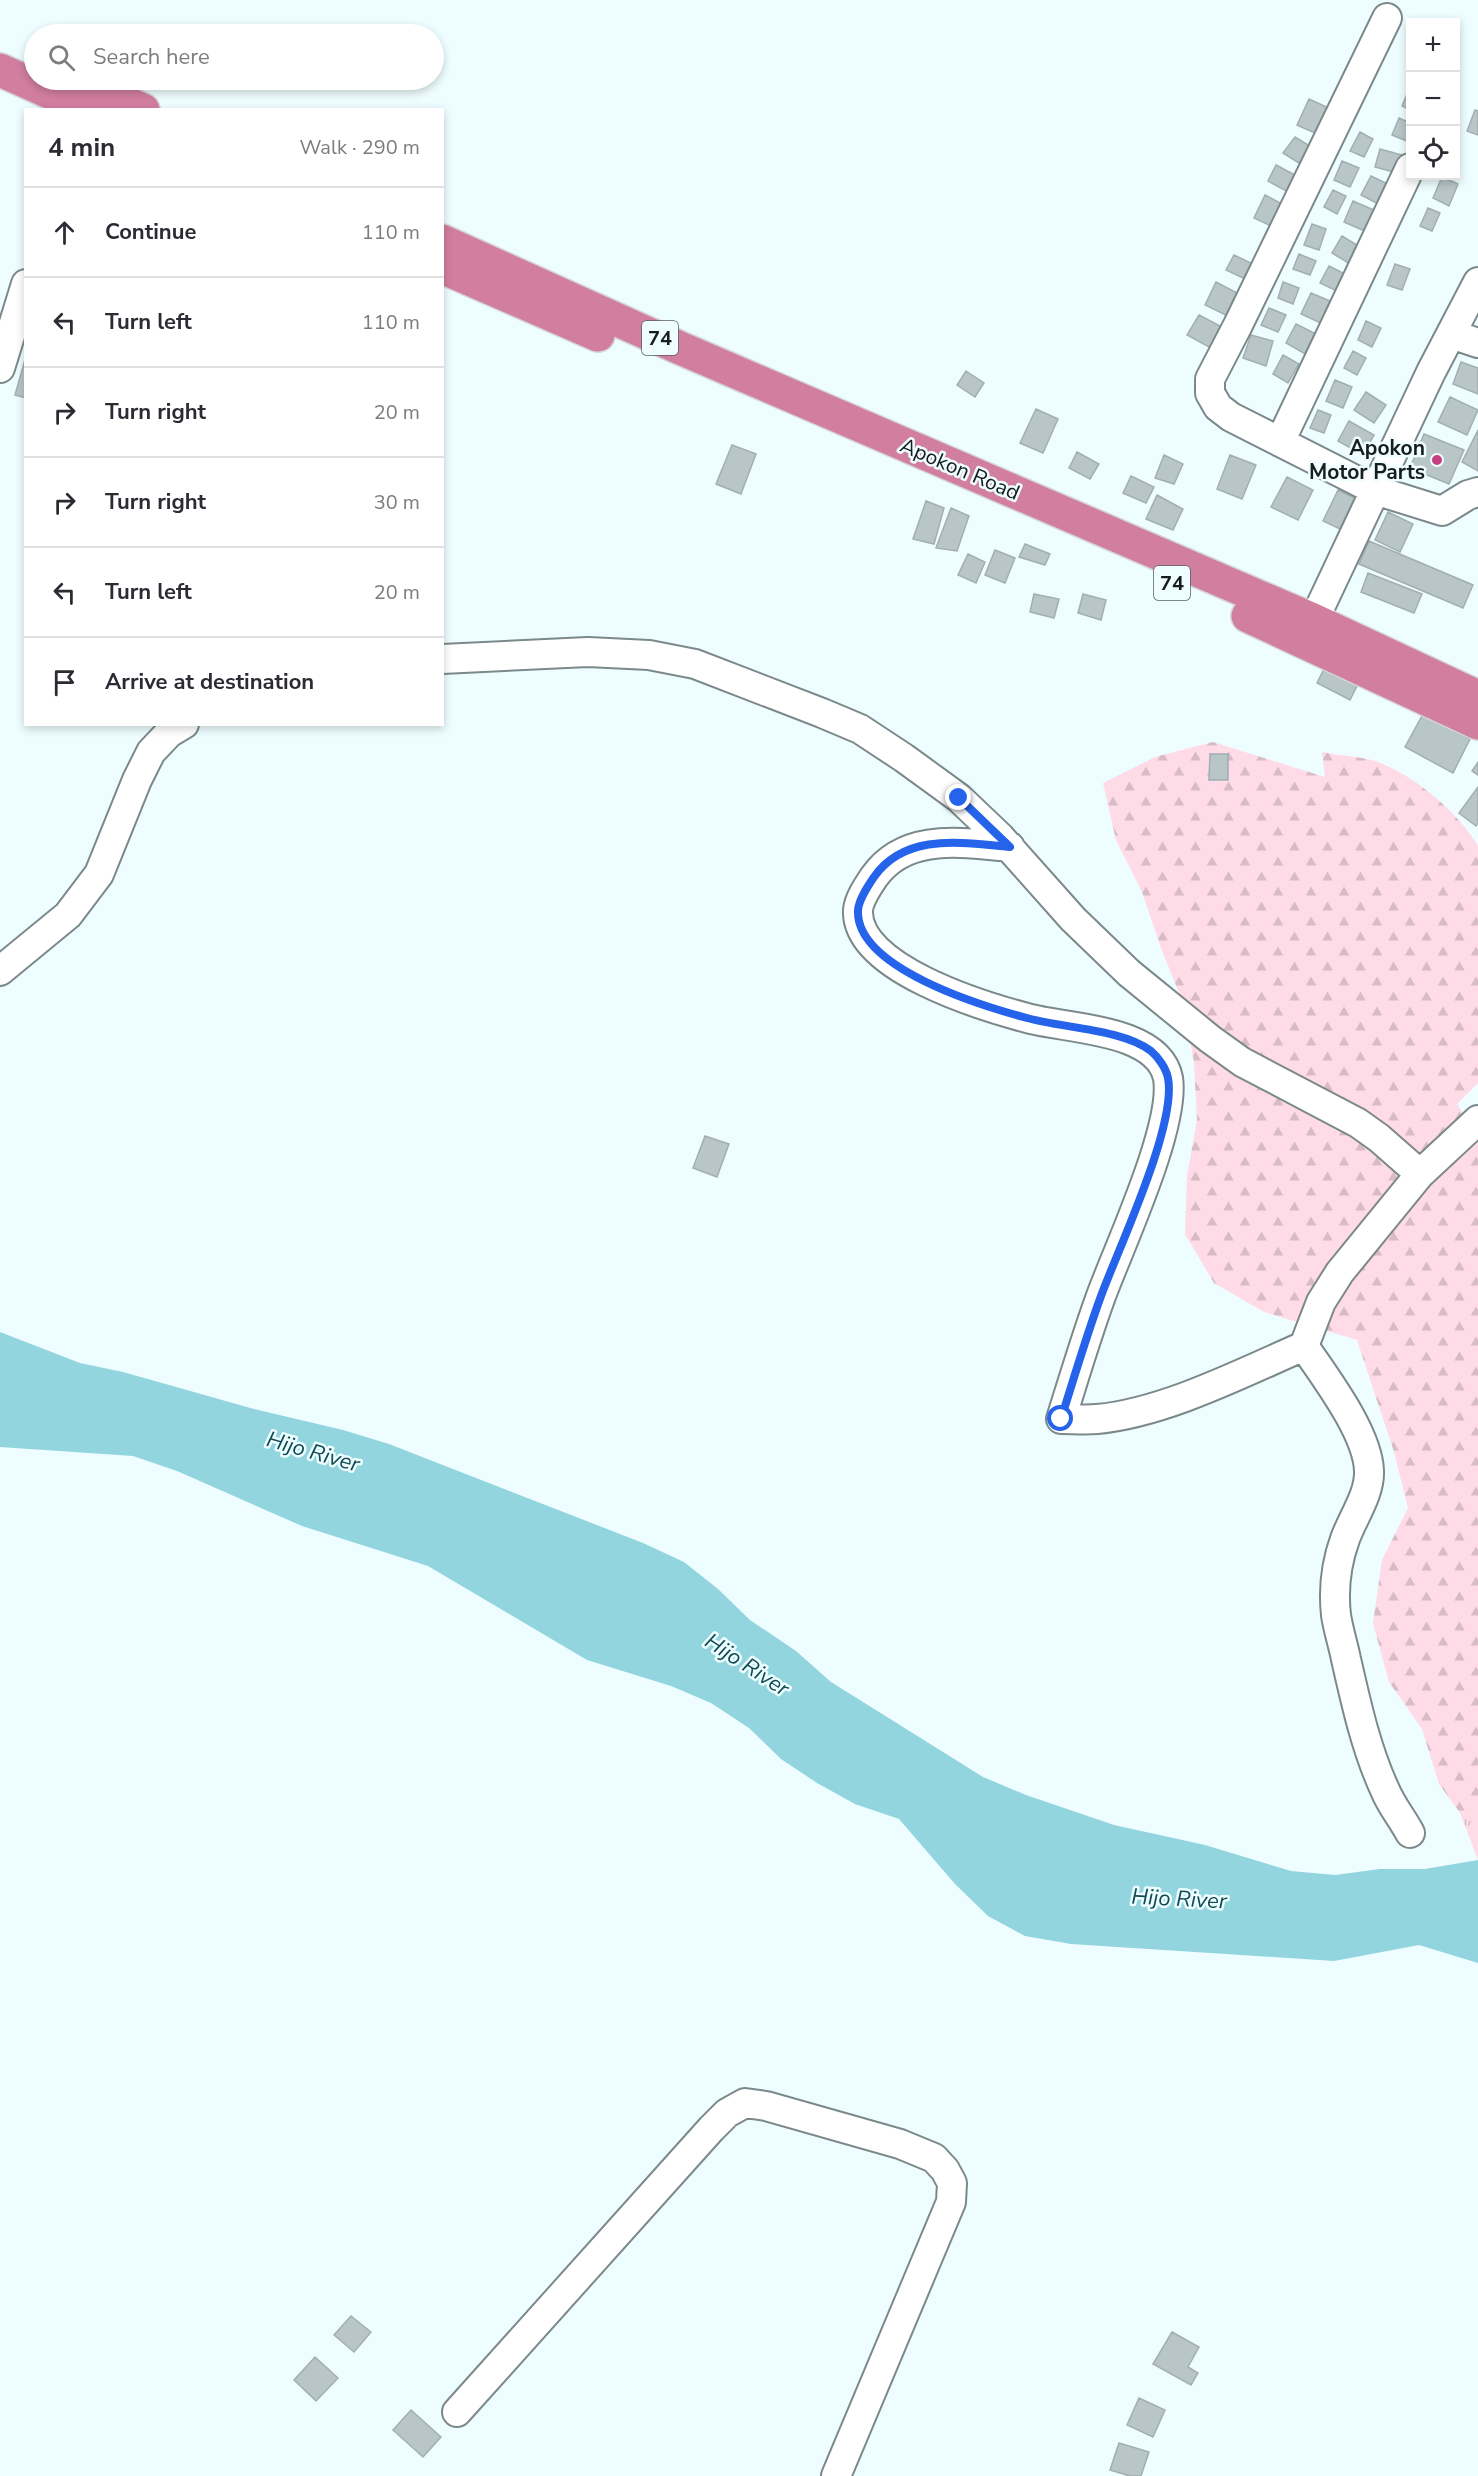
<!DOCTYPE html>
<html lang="en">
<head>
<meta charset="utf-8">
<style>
  :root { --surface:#fff; --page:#f7f7f7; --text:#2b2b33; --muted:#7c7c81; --line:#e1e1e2 }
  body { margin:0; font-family:"Nunito Sans",sans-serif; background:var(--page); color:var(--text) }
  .controls { position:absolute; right:18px; top:18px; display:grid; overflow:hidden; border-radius:0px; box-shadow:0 3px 9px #0003 }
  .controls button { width:54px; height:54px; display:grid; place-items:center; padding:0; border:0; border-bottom:2px solid var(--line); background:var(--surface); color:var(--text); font:30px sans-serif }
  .stop { position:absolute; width:18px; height:18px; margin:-14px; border:4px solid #2563eb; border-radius:50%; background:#fff }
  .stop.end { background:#2563eb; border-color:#fff; box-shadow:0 2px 6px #0008 }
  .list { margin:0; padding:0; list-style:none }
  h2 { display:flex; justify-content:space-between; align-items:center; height:78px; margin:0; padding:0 24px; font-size:26px }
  h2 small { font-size:20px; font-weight:400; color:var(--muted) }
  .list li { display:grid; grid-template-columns:39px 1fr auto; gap:18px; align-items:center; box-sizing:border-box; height:90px; padding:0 24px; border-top:2px solid var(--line) }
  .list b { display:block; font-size:22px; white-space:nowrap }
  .list em { font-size:20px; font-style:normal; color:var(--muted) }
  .icon { flex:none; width:33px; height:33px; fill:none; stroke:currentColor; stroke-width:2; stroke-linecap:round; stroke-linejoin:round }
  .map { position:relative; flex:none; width:1478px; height:2476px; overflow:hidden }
  .search { position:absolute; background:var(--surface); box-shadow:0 3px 9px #0003; left:24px; top:24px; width:420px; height:66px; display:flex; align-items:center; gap:15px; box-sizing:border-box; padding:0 21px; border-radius:33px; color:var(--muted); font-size:22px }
  .panel { position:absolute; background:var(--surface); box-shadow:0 3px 9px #0003; left:24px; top:108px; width:420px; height:618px; border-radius:0px }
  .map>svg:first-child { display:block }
  .grass { fill:url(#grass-tufts) }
  .forest { fill:url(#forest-firs) }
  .water { fill:#92d5df }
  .building { fill:#b8c6c8; stroke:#a1afb1; stroke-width:1.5 }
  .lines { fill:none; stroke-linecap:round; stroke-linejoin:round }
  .minor-casing { stroke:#7c898b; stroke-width:32 }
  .highway-casing { stroke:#d5d6d6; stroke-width:36 }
  .minor { stroke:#fff; stroke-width:28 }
  .highway { stroke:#d17e9f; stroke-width:33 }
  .route { stroke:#2563eb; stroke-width:8 }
  .poi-dot { fill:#c64080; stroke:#eefdff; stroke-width:2 }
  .labels { text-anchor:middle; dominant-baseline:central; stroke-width:5; stroke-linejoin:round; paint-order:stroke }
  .shield { fill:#eefdff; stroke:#586060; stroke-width:1.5 }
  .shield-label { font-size:20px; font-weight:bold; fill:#171c1c }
  .poi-label { font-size:21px; font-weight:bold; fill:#171c1c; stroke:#eefdff; text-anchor:end }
  .street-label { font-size:21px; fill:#171c1c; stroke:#eefdff }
  .water-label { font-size:22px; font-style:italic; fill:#104c53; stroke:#eefdff }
</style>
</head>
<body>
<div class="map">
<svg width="1478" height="2476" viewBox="0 0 1478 2476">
  <defs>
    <pattern id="grass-tufts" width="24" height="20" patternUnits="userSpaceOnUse" patternTransform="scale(1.5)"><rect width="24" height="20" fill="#fedbe7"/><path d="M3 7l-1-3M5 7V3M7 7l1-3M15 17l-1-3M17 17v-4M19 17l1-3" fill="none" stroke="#d9bbc6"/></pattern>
    <pattern id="forest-firs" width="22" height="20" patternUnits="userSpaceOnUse" patternTransform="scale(1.5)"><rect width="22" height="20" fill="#fedbe7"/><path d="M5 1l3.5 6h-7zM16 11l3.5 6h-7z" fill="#d9bbc6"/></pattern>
  </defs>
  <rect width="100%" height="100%" fill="#eefdff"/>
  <path class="grass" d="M1460 1813 1478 1817V1860Z"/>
  <path class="forest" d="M1213 742 1325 777 1322 752C1340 756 1361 756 1378 762 1415 776 1458 812 1478 846V1083L1457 1104 1478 1136V1817L1460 1813 1439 1784 1422 1729 1389 1682 1373 1623 1382 1560 1408 1508 1394 1452 1357 1340 1264 1312 1214 1283 1185 1234 1187 1176 1197 1120 1194 1062 1183 1003 1161 948 1142 892 1116 840 1103 783 1155 757Z"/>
  <path class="water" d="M0 1332 80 1363 123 1372 254 1409 343 1430 389 1444 643 1543 684 1562 718 1589 750 1620 796 1651 831 1682 983 1777 1026 1795 1114 1825 1205 1845 1291 1871 1335 1875 1380 1869H1425L1478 1860V1963L1419 1945 1334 1961 1071 1944 1025 1936 988 1916 955 1884 899 1819 855 1804 817 1783 781 1759 749 1728 711 1703 671 1686 587 1660 428 1566 302 1526 177 1471 133 1456 0 1447Z"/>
  <path class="building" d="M1410 87V110L1402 106Z
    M1309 99 1335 111 1324 137 1297 125Z
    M1475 110 1478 111V135L1467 131Z
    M1399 118 1410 123 1409 142 1392 135Z
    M1360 132 1373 139 1364 157 1350 151Z
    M1295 137 1313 148 1302 165 1283 153Z
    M1380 149 1402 155 1397 173 1375 167Z
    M1342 161 1359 168 1350 187 1334 180Z
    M1276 165 1299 177 1290 193 1268 181Z
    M1371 176 1390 185 1380 205 1361 195Z
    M1442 177 1458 184 1449 206 1433 198Z
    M1333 190 1346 196 1337 214 1324 207Z
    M1265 195 1284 205 1273 227 1254 218Z
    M1353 201 1376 211 1367 232 1344 222Z
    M1428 208 1440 213 1432 231 1420 226Z
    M1312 224 1326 229 1319 250 1304 245Z
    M1342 236 1360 247 1350 264 1332 253Z
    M1299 254 1316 261 1310 275 1293 269Z
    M1234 255 1253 264 1245 279 1226 270Z
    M1395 264 1410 269 1402 290 1387 285Z
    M1329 266 1347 275 1339 292 1320 283Z
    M1216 282 1243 296 1232 318 1205 305Z
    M1283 282 1299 288 1293 304 1278 298Z
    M1311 293 1337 304 1327 326 1301 314Z
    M1269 308 1286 315 1278 332 1261 325Z
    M1199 315 1222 327 1211 348 1187 335Z
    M1366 321 1381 328 1372 347 1358 340Z
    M1296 324 1318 335 1307 355 1286 343Z
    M1251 335 1273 341 1266 366 1243 358Z
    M1353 351 1366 358 1357 375 1344 368Z
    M1283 355 1299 364 1288 383 1273 374Z
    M26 356V398L15 395Z
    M1461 362 1478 368V394L1453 384Z
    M966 371 984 383 975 397 957 385Z
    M1335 380 1352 387 1343 408 1326 401Z
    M1366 392 1386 405 1374 423 1354 410Z
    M1450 397 1478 410 1467 435 1438 422Z
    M1036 409 1058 419 1043 453 1020 443Z
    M1318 410 1331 415 1324 433 1310 428Z
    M1349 421 1374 435 1363 455 1338 441Z
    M1478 430V471L1462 462Z
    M1424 434 1464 450 1449 484 1410 468Z
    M732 445 756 454 741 494 716 484Z
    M1077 452 1099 464 1090 479 1069 468Z
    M1164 455 1183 464 1174 484 1155 478Z
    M1230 455 1256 465 1242 499 1217 489Z
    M1131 476 1154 487 1146 503 1123 493Z
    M1287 477 1313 490 1298 520 1271 507Z
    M1338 490 1355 498 1340 529 1323 521Z
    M1157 495 1183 509 1173 530 1146 519Z
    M926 501 944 508 934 544 913 539Z
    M951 508 969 516 957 551 936 548Z
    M1388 512 1413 524 1400 552 1375 540Z
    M1369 541 1473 585 1463 608 1359 564Z
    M1025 544 1050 554 1045 565 1019 557Z
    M995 550 1015 558 1005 583 985 575Z
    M968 554 985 562 976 583 958 575Z
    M1368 573 1422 594 1414 613 1361 592Z
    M1034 594 1059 599 1054 618 1030 612Z
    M1083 594 1106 600 1101 620 1078 613Z
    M1328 661 1361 678 1350 700 1317 683Z
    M1423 714 1470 739 1453 773 1405 747Z
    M1210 754H1228V780H1209Z
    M1478 762V775L1472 771Z
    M1478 787V823L1476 826 1459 813Z
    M705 1136 729 1144 717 1177 693 1168Z
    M351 2316 371 2332 354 2352 334 2335Z
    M1172 2332 1199 2347 1188 2367 1198 2373 1191 2385 1153 2364Z
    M315 2357 338 2378 316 2401 294 2380Z
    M1139 2398 1165 2410 1153 2437 1127 2425Z
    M411 2410 441 2437 423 2457 393 2430Z
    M1119 2443 1149 2452 1141 2476H1130L1110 2470Z"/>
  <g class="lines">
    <defs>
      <path id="minor" d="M1387 18 1238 325 1210 379V393L1218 407 1231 417 1375 490 1442 511 1468 495 1478 492
        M1451 334 1478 343
        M0 368 26 284
        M1280 442 1410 168
        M1305 639 1431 372 1478 282
        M442 659 588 652 649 655 695 664 822 713 860 729 904 758 959 798 1000 837 1073 919 1129 973 1210 1039 1242 1062 1358 1123 1379 1138 1420 1174
        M1010 847C962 843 906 832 874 877 868 886 859 899 858 910 855 968 982 1006 1027 1018 1065 1029 1158 1028 1168 1078 1176 1126 1119 1247 1101 1296 1086 1337 1074 1378 1061 1419 1073 1419 1085 1420 1097 1419 1164 1413 1242 1373 1304 1346L1321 1302 1340 1272 1420 1174 1478 1120
        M0 971 68 915 99 874 137 780 151 752 169 733 184 724
        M1304 1346C1325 1377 1368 1433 1369 1471 1370 1494 1353 1517 1345 1539 1336 1564 1333 1588 1336 1615 1338 1629 1343 1644 1346 1659 1356 1703 1366 1749 1385 1790 1391 1805 1402 1818 1410 1833
        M457 2412 711 2129 727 2113 745 2103 766 2106 900 2144 934 2158 945 2170 952 2183 951 2202 836 2476"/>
      <path id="highway" d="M0 70 89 110
        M75 80 143 110
        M442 241 680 348 1313 620 1478 697
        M442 267 598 335
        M1248 616 1478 723"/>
    </defs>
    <use href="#minor" class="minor-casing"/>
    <use href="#highway" class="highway-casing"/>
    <use href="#minor" class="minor"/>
    <use href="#highway" class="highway"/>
  </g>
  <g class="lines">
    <path class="route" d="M959 798 1010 847C962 843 906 832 874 877 868 886 859 899 858 910 855 968 982 1006 1027 1018 1062 1028 1122 1029 1151 1051 1158 1057 1166 1068 1168 1078 1177 1125 1119 1247 1101 1296 1086 1337 1074 1378 1061 1419"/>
  </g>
  <circle class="poi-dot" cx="1437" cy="460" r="6"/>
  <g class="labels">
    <g class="shield">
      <rect x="642" y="321" width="36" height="34" rx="4.5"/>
      <rect x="1154" y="566" width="36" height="34" rx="4.5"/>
    </g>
    <g class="shield-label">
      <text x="660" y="338">74</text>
      <text x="1172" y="583">74</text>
    </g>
    <g class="poi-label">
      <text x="1425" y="448">Apokon<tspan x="1425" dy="24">Motor Parts</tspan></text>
    </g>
    <g class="street-label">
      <text transform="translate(960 469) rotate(23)">Apokon Road</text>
    </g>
    <g class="water-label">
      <text transform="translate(313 1452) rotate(16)">Hijo River</text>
      <text transform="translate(747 1665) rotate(33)">Hijo River</text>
      <text transform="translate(1179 1899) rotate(3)">Hijo River</text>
    </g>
  </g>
</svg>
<div class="controls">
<button>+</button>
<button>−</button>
<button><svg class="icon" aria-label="locate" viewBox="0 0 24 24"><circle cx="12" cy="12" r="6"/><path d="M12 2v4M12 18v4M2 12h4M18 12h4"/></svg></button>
</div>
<div class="stop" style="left:1061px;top:1419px"></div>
<div class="stop end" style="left:959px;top:798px"></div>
<div class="search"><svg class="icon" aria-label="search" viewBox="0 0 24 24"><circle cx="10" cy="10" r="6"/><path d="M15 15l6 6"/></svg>Search here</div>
<section class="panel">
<h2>4 min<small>Walk · 290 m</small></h2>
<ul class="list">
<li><svg class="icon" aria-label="ahead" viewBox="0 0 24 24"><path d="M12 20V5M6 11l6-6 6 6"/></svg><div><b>Continue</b></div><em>110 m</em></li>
<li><svg class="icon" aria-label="left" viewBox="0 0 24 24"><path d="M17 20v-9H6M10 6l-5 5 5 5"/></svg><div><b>Turn left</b></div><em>110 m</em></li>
<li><svg class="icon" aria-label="right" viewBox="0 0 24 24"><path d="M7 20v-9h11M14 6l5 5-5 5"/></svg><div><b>Turn right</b></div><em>20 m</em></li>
<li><svg class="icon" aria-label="right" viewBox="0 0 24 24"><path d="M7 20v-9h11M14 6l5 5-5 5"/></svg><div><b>Turn right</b></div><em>30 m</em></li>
<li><svg class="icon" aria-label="left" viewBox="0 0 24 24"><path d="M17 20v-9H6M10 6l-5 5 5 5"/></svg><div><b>Turn left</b></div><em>20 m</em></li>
<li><svg class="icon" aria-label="arrive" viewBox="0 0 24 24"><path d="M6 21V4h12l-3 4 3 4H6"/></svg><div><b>Arrive at destination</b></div></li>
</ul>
</section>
</div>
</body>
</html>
